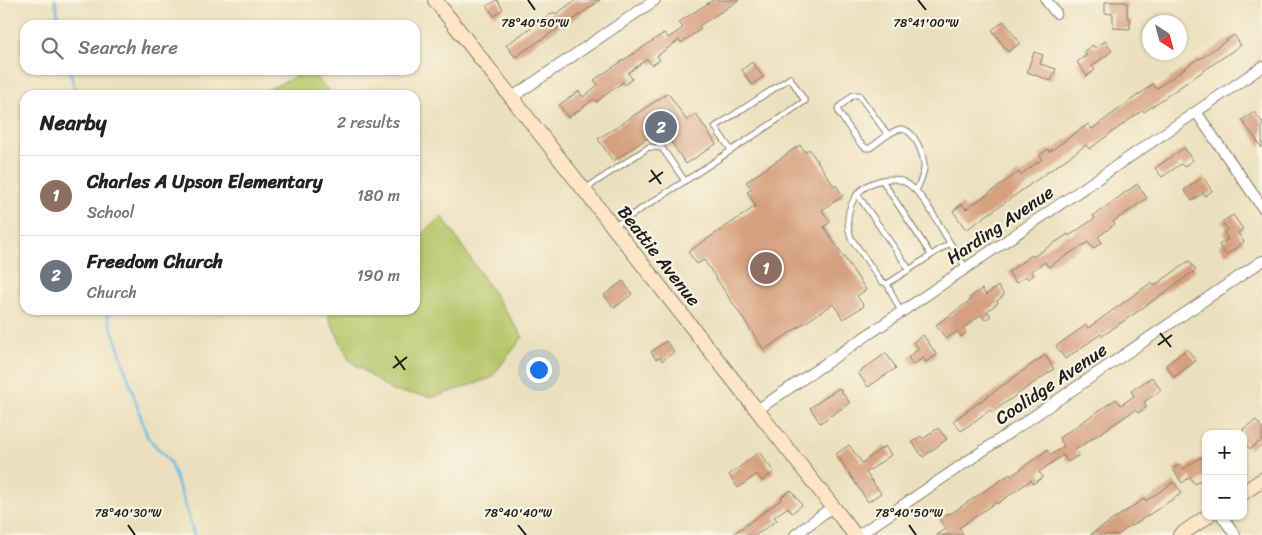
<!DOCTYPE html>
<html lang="en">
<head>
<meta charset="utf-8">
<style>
  :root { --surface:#fff; --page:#f6f6f6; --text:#222; --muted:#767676; --line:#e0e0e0; --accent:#1a73e8 }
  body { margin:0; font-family:Sriracha,sans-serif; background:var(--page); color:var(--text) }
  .controls { position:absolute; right:15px; bottom:15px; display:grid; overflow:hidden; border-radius:10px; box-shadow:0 1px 4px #0004 }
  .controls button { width:45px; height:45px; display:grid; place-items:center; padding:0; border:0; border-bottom:1px solid var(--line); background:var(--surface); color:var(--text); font:25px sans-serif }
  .compass { position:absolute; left:1142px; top:15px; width:45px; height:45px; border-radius:50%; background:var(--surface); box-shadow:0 1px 4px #0004; rotate:144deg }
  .you { position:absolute; left:538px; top:369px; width:18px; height:18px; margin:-12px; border:4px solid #fff; border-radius:50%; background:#1a73e8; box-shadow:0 0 0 8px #1a73e833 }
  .badge { display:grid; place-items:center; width:32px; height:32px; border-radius:50%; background:var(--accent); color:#fff; font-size:16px; font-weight:700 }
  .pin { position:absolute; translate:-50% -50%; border:2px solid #fff; box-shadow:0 1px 5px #0006 }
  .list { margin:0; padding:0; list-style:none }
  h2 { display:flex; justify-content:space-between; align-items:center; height:65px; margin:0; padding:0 20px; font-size:21px }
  h2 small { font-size:16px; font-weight:400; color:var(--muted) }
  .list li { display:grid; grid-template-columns:32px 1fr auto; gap:15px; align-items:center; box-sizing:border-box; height:80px; padding:0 20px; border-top:1px solid var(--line) }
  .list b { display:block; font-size:19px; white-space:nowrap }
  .list p { margin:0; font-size:16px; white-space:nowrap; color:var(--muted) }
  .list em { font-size:16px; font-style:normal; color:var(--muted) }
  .icon { flex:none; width:28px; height:28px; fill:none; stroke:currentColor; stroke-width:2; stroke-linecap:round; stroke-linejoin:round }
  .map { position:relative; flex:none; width:1262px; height:535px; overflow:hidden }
  .search { position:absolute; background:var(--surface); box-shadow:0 1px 4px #0004; left:20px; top:20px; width:400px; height:55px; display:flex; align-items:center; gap:12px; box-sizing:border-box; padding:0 18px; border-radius:15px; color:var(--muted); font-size:19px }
  .panel { position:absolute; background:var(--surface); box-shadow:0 1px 4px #0004; left:20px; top:90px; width:400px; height:225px; border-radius:15px }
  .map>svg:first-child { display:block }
  .green { fill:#b4c568; stroke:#687042 }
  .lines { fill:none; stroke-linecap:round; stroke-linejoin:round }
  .stream { stroke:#6bb9e5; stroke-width:2.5 }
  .building { fill:#d6a080 }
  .lane-casing { stroke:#847e6c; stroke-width:7 }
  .street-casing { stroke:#847e6c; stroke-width:12 }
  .secondary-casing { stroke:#847e6c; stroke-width:16 }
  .lane { stroke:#fff; stroke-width:5 }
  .street { stroke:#fff; stroke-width:10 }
  .secondary { stroke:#fee5c5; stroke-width:14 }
  .ticks { fill:none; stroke:#1c1c1c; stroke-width:2 }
  .labels { text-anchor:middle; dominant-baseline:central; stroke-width:4.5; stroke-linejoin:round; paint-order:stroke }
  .street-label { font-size:18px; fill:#1c1c1c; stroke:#fcf5e5 }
  .ticks-label { font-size:12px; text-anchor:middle; fill:#1c1c1c; stroke:#fcf5e5; stroke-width:4.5; stroke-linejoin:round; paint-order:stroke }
</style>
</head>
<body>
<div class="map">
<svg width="1262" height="535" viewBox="0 0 1262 535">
  <rect width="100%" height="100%" fill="#fcf5e5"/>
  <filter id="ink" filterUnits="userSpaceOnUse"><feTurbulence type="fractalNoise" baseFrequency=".02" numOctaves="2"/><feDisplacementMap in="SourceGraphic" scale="10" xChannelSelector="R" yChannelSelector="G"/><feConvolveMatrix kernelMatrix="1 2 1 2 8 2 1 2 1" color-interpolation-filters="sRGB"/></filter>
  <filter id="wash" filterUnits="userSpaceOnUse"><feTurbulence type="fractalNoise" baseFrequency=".0096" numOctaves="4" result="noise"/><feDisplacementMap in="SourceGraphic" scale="20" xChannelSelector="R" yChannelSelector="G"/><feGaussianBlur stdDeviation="1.12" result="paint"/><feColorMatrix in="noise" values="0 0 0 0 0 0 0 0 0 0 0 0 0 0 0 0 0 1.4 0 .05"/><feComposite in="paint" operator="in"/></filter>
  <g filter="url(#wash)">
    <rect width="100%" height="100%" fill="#ebe0bd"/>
    <path class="green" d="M310 70 332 95H262L265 91Z
      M442 216 523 337 491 378 435 397 392 391 349 360 328 316 335 310H415V240Z"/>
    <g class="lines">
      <path class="stream" d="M55 0 60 25
        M70 70 76 95
        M106 310 147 436 170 462 185 504 194 535"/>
    </g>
    <g id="blocks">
      <path class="building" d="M497 0 503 9 494 16 487 6Z
        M576 0H600L570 22 569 21 515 57 506 45 554 12 556 14Z
        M713 0H739L699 26 701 29 681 43 679 40 657 56 660 60 652 65 647 59 628 73 632 79 625 85 623 82 596 102 594 99 568 118 559 105 579 91 583 97 598 85 594 80 664 33 668 38 683 28 679 22Z
        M1105 2H1127V18H1130V29L1113 28V14L1105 13Z
        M1004 21 1020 43 1008 52 992 30Z
        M1234 35 1241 45 1144 112 1143 110 1089 149 1086 145 966 230 953 211 962 204 966 209 1019 172 1020 175 1042 159 1039 156 1048 149 1049 152 1088 124 1092 129 1153 84 1156 89 1199 58 1200 59Z
        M1105 41 1112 51 1092 66 1095 70 1087 76 1077 62 1087 55 1084 51 1093 45 1095 48Z
        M1034 52 1043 55 1040 64 1056 69 1051 81 1027 72Z
        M752 62 763 77 752 85 742 70Z
        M668 93 687 121 696 114 716 144 686 164 667 136 660 140 655 133 613 161 598 139Z
        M1254 112 1262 122V148L1242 120Z
        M800 145 805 152 809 149 834 186 836 185 843 196 822 210 830 222 824 227 866 290 857 296 864 306 843 319 833 304 764 350 704 260 697 264 688 252 756 206 747 192 752 189 746 182Z
        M1184 148 1193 160 1184 167 1181 164 1162 177 1155 168Z
        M1203 177 1212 191 1205 196 1203 193 1192 201 1184 190Z
        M1137 184 1147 198 1113 222 1115 224 1098 237 1102 242 1093 249 1088 242 1048 267 1045 262 1031 271 1034 275 1028 279 1026 276 1016 283 1008 272 1032 255 1033 257 1068 234 1069 236 1095 218 1093 216Z
        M1233 215 1243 229 1238 233 1244 242 1226 255 1219 245 1228 239 1223 232 1228 229 1222 222Z
        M1189 261 1196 270 1137 312 1102 336 1101 334 1065 359 1056 346 1086 325 1088 328 1152 282 1154 286Z
        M623 281 632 294 614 308 604 295Z
        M998 286 1004 295 997 301 998 303 987 311 991 316 985 320 981 315 963 328 966 332 961 337 957 331 946 339 936 325 971 300 969 298 982 289 986 295Z
        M923 335 937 355 926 362 923 358 913 365 908 357 919 349 913 342Z
        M666 341 674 352 662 361 660 357 656 359 651 352Z
        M1187 349 1196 361 1174 377 1166 365Z
        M886 353 896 368 868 387 858 373Z
        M1045 355 1054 369 992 412 990 410 961 431 953 421Z
        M1152 377 1161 390 1144 402 1147 407 1138 413 1135 410 1075 450 1079 455 1068 462 1063 455 1039 472 1043 477 1033 484 1031 480 997 504 996 502 959 528 964 535H937L946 529 939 519 949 513 950 514 1010 474 1011 476 1047 450 1051 455 1064 446 1059 438 1116 399 1121 405 1134 396 1131 391Z
        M839 388 850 403 820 423 810 408Z
        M1256 420 1262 428V440L1250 449 1243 440V429Z
        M938 428 947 439 923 457 912 442 921 436 923 439Z
        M849 445 862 463 885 446 891 455 866 473 881 493 868 502 836 454Z
        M759 452 774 472 762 481 757 474 738 488 729 475Z
        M1201 457 1206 464V476L1195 484 1190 477 1182 483 1173 469 1180 464 1184 469Z
        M1174 482 1182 493 1132 526 1131 525 1118 535H1090L1144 499 1146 501Z
        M791 490 802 505 792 513 788 507 774 517 777 520 756 535H732L782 499 781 497Z"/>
    </g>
  </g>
  <g filter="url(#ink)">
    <use href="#blocks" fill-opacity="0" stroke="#847e6c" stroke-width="1"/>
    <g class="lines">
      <defs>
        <path id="lane" d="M888 135 859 95H853L838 108 839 113 859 142 866 148H870C879 142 890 131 900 129 915 128 925 158 924 169 923 177 919 184 916 191
          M882 180 931 255
          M585 189 649 147 662 148 685 181
          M857 194 909 269
          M613 227C678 186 742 144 805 101L790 78 715 127 731 150
          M887 284 881 281 851 238C842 212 854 186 882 180 891 178 900 179 908 184 925 196 939 225 950 243
          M901 312 887 284 950 243 966 268"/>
        <path id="street" d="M1046 0 1056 13
          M511 98 655 0
          M1196 112 1262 207
          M757 410 1262 67
          M1222 516 1235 535
          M795 535 832 507
          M859 535 1262 261"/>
        <path id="secondary" d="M435 0 855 535
          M1243 493 1262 480
          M1180 535 1208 516"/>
      </defs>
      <use href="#lane" class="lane-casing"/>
      <use href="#street" class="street-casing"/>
      <use href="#secondary" class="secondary-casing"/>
      <use href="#lane" class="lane"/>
      <use href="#street" class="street"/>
      <use href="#secondary" class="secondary"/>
    </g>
  </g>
  <path class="ticks" d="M528 0 535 10M918 0 926 10M651 170 661 184M649 182 663 172M1160 333 1171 347M1158 345 1172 335M395 356 405 370M393 368 407 357M128 525 135 535M518 525 526 535M909 525 916 535"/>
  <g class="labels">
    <g class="street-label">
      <text transform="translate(1000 225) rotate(-34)">Harding Avenue</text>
      <text transform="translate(659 256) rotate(52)">Beattie Avenue</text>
      <text transform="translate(1051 384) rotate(-34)">Coolidge Avenue</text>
    </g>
  </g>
  <g class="ticks-label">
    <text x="535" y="27">78°40'50"W</text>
    <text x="926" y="27">78°41'00"W</text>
    <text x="128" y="517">78°40'30"W</text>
    <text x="518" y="517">78°40'40"W</text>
    <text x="909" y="517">78°40'50"W</text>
  </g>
</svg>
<div class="controls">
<button>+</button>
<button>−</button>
</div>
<svg class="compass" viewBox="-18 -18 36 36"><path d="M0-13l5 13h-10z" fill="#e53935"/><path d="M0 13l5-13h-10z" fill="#767676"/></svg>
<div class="you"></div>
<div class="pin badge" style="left:766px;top:268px;background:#8d6e63">1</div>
<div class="pin badge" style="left:661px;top:127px;background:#6b7280">2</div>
<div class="search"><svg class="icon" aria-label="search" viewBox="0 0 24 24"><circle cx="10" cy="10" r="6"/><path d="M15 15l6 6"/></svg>Search here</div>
<section class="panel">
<h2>Nearby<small>2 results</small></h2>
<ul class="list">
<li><span class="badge" style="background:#8d6e63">1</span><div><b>Charles A Upson Elementary</b><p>School</p></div><em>180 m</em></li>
<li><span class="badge" style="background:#6b7280">2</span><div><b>Freedom Church</b><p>Church</p></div><em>190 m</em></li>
</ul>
</section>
</div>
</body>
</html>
